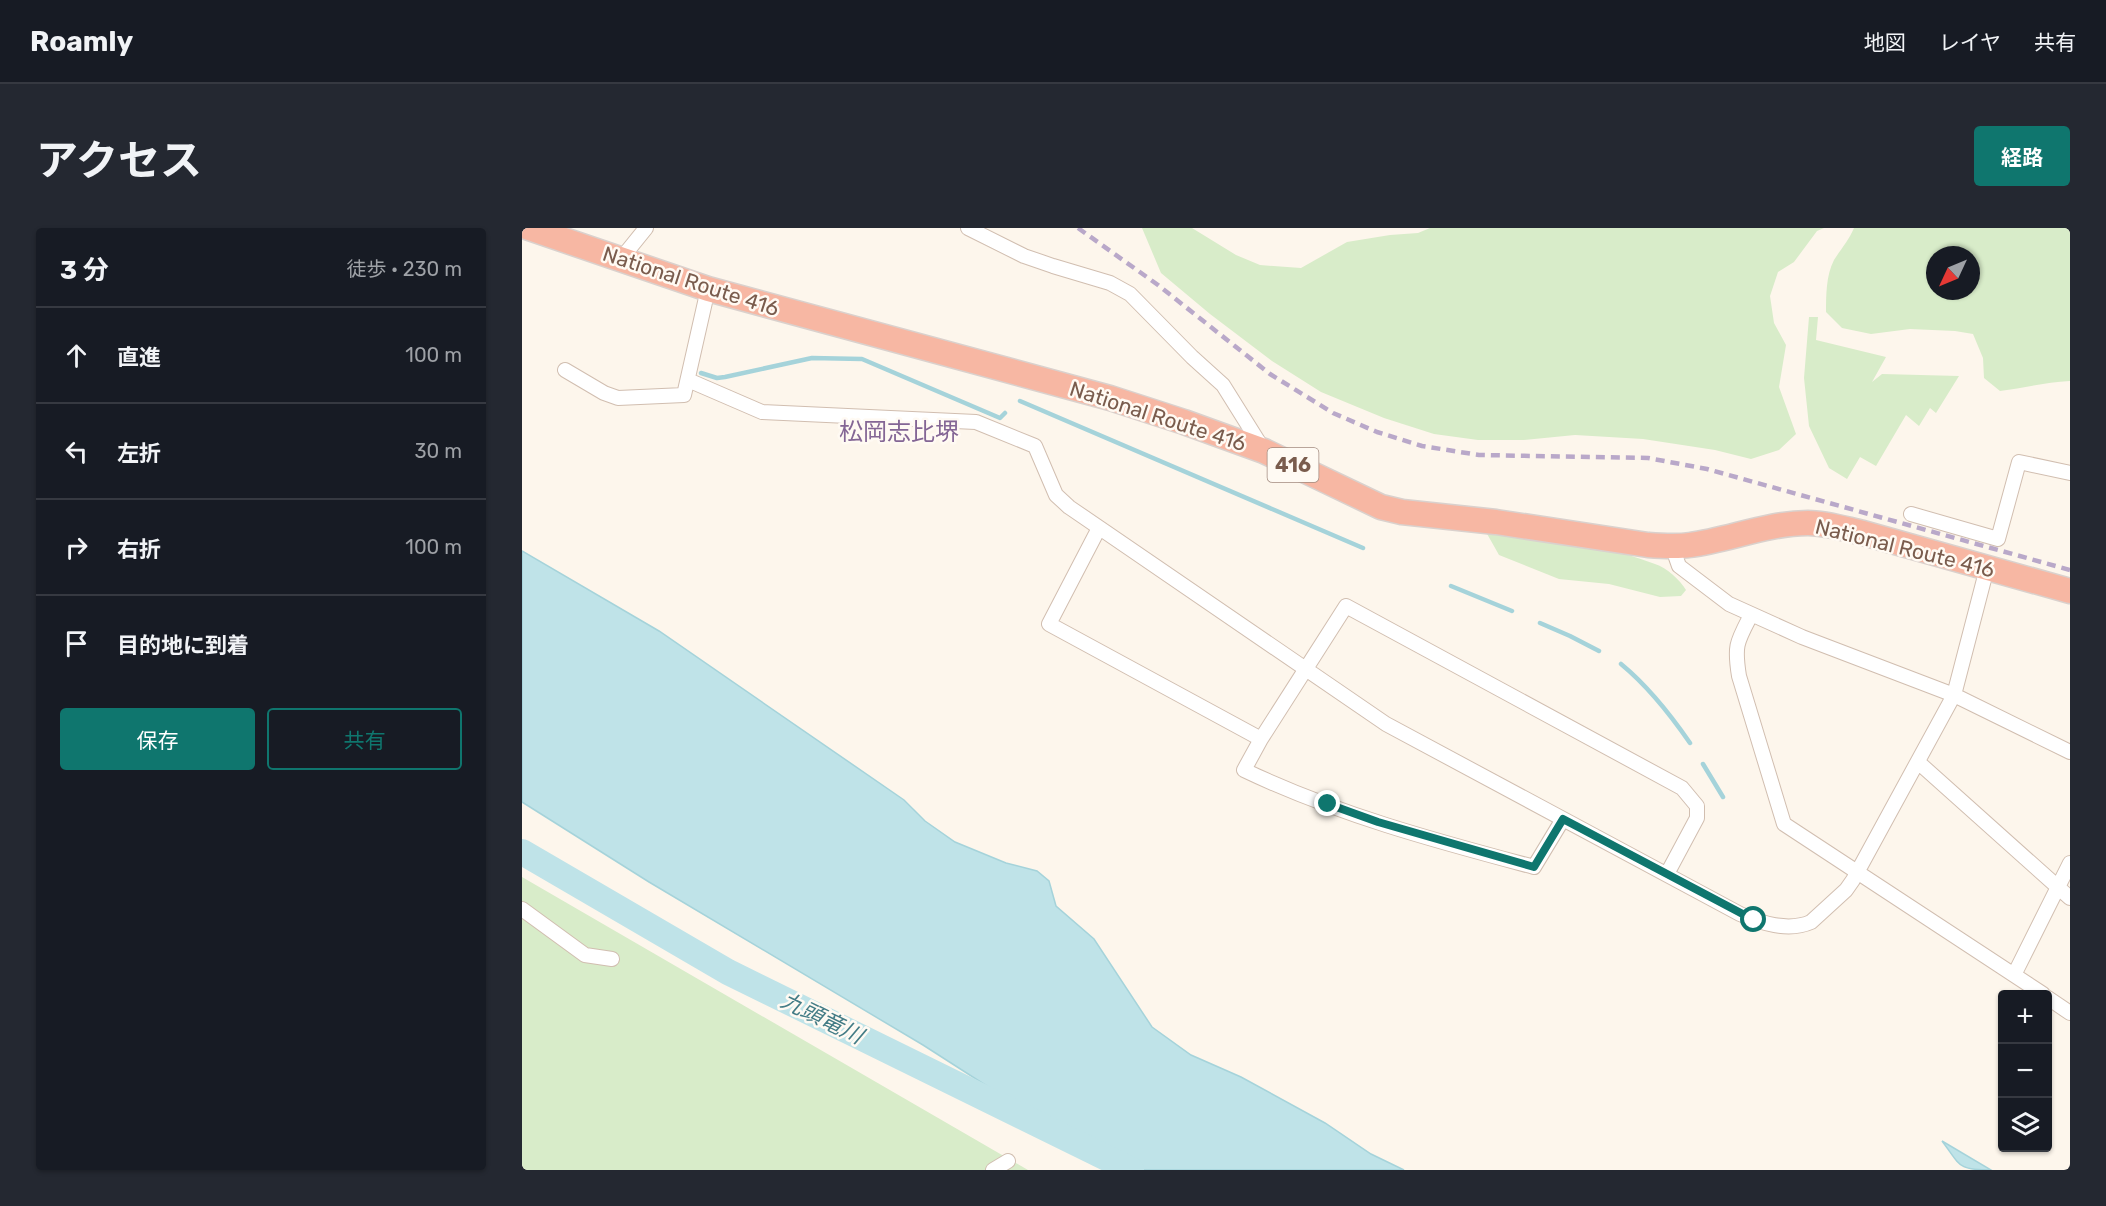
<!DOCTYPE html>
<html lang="ja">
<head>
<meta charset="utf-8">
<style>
  :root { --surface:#171b24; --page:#242831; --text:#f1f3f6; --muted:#9ea1a6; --line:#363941; --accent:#0f766e }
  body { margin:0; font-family:Rubik,"Noto Sans JP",sans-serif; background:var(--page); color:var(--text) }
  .controls { position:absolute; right:18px; bottom:18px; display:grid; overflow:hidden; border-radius:6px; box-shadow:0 2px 4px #0004 }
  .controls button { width:54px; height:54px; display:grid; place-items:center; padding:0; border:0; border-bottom:2px solid var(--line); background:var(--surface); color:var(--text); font:30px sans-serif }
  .compass { position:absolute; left:1404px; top:18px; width:54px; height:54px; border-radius:50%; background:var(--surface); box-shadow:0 2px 4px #0004; rotate:226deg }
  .stop { position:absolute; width:18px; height:18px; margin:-14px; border:4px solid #0f766e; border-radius:50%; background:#fff }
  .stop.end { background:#0f766e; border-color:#fff; box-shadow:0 2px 6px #0008 }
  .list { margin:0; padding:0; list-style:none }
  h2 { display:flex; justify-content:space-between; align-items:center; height:78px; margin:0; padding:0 24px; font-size:26px }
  h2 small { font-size:20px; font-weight:400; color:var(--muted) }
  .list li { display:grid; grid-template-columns:39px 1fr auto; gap:18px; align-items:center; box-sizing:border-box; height:96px; padding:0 24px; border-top:2px solid var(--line) }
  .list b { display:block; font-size:22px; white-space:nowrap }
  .list em { font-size:20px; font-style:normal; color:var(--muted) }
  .actions { display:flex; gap:12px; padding:18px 24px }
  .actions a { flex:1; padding:14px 0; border:2px solid var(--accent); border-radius:6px; text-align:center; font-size:21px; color:var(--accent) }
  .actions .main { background:var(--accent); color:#fff }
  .icon { flex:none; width:33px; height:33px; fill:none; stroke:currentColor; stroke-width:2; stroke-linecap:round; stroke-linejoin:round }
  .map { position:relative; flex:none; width:1548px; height:942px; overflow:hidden; border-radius:6px }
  header { display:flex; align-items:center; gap:36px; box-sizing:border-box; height:84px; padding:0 30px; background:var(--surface); border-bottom:2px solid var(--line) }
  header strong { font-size:28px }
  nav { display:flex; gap:33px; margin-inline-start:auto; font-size:21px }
  .intro { display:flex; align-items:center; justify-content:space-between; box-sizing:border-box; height:144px; padding:0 36px }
  h1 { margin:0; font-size:42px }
  .button { padding:15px 27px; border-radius:6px; background:var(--accent); color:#fff; font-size:21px; font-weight:700 }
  main { display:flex; gap:36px; padding:0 36px }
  aside { flex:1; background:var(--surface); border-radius:6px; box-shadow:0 2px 4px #0004 }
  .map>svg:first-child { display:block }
  .green { fill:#d8ecc9; fill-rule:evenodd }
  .water { fill:#bfe3e8; stroke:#a5d3da; stroke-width:1.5 }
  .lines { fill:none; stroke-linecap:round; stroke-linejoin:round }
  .stream { stroke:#a5d3da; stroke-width:4.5 }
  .river { stroke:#bfe3e8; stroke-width:26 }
  .street-casing { stroke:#d1beb0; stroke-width:16 }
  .highway-casing { stroke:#dad1cd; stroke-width:27 }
  .street { stroke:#fff; stroke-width:14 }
  .highway { stroke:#f7b7a3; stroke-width:24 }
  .rail { stroke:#b9a8c9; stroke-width:4.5; stroke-dasharray:9 6; stroke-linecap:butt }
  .route { stroke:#0f766e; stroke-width:8 }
  .labels { text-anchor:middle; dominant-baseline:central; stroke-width:5; stroke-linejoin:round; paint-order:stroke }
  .shield { fill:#fffaf3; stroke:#a28b7f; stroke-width:1.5 }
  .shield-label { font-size:20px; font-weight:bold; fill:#7a5c4d }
  .street-label { font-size:21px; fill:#7a5c4d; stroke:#fffaf3 }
  .water-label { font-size:22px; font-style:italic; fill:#437c86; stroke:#fffaf3 }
  .quarter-label { font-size:24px; fill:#846695; stroke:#fffaf3 }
</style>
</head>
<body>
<header>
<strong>Roamly</strong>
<nav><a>地図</a><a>レイヤ</a><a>共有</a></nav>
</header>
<div class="intro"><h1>アクセス</h1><a class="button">経路</a></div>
<main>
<aside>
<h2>3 分<small>徒歩 · 230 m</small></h2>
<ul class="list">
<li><svg class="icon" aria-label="ahead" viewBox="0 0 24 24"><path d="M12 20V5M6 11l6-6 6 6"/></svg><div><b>直進</b></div><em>100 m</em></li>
<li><svg class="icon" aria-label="left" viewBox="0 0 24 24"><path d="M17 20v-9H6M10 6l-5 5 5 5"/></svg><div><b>左折</b></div><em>30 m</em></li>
<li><svg class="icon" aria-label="right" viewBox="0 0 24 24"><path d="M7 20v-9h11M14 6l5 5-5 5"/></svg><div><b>右折</b></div><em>100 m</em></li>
<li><svg class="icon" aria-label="arrive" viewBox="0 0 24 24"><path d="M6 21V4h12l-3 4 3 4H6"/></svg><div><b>目的地に到着</b></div></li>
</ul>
<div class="actions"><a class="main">保存</a><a>共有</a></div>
</aside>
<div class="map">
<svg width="1548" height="942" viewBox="0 0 1548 942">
  <rect width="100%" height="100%" fill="#fdf6ec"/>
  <path class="green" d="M620 0H670L714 27 738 37 779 40 825 14 868 7 896 5 908 0H1302L1295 3 1272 34 1256 44 1248 68 1252 95 1264 117 1257 159 1274 206 1257 222 1229 231 1193 222 1121 211 1053 207 1002 212H956L912 206 862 190 799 164 750 133 688 86 639 45Z
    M1332 0H1548V153C1524 154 1502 160 1478 163L1462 150 1461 130 1451 106 1433 103 1388 101 1349 106 1320 100 1304 84C1304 68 1304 47 1312 32 1319 21 1327 12 1332 0ZM1413 27H1449V63H1413Z
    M1287 89H1296L1294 112 1364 129 1350 154 1360 146 1437 148 1414 185 1408 180 1397 198 1384 187 1354 238 1338 229 1325 251 1307 240 1287 198 1282 150Z
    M964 304C1020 311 1080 315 1133 336 1145 340 1158 352 1164 362L1159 368 1138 369 1087 356 1037 351 977 327Z
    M0 649 506 942H0Z"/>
  <path class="water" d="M0 323 137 403 382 572 403 593 433 614 484 635 515 643 527 653 534 678 572 711 630 799 669 827 719 849 803 895 849 926 882 942H605L524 896 401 817 127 654 0 574Z
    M1420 913 1469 942C1435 942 1439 938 1420 913Z"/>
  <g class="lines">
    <path class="stream" d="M179 145 195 150 203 149 290 130 340 131 478 190 483 185
      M498 173 841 320
      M929 358 990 383
      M1018 395 1048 408 1077 423
      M1099 436C1127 459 1148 486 1168 515
      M1181 536 1201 569"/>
    <path class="river" d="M0 624 206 744 609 942"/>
    <defs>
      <path id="street" d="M446 0 502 28 531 38 588 55 608 66 670 129 701 157 741 221
        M99 31 124 0
        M43 142 82 165 96 170 162 167 186 61
        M166 152 240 184 454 194 513 218 534 267 547 279 864 496 1218 686C1239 695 1266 704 1289 694L1324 662 1331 652 1432 467 1465 340
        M1389 286 1476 311 1497 234 1548 245
        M577 300 527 396 739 511
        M1150 318 1157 338 1207 376 1280 409 1432 467 1548 524
        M1229 387C1215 414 1212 417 1217 448L1262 596 1521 766
        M1396 534 1548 670
        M1041 591 1012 639C914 613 814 586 722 542L739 511 824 378 1160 560 1175 578V590L1145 646
        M0 681 63 727 90 731
        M1492 747 1548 635
        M1526 770 1548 785
        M471 942 486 933"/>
      <path id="highway" d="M7 0 186 61 588 170 662 194 742 223 859 279 880 284 974 294 1126 317C1140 318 1154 319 1168 317 1207 312 1245 295 1286 295 1304 295 1323 301 1341 305L1548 363"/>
    </defs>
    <use href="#street" class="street-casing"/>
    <use href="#highway" class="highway-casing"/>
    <use href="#street" class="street"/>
    <use href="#highway" class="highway"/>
    <path class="rail" d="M556 0 636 57 748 146 811 185 855 204 900 218 957 227 1126 230 1185 241 1548 342"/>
  </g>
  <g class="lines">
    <path class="route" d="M806 576 856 594 1012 639 1041 591 1232 692"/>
  </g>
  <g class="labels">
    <rect class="shield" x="745.5" y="220" width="51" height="34" rx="4.5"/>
    <g class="shield-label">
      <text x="771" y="237">416</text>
    </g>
    <g class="street-label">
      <text transform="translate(169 53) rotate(18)">National Route 416</text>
      <text transform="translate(636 188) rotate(18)">National Route 416</text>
      <text transform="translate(1383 320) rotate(14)">National Route 416</text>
    </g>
    <g class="water-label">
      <text transform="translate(300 790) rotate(26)">九頭竜川</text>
    </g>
    <g class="quarter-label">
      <text x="377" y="204">松岡志比堺</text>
    </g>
  </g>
</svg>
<div class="controls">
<button>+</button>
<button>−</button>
<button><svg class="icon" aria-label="layers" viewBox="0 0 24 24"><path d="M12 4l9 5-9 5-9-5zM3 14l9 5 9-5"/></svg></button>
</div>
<svg class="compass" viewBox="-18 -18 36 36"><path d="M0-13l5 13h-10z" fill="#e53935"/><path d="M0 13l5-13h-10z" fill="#9ea1a6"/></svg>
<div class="stop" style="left:1232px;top:692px"></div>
<div class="stop end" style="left:806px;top:576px"></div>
</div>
</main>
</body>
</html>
